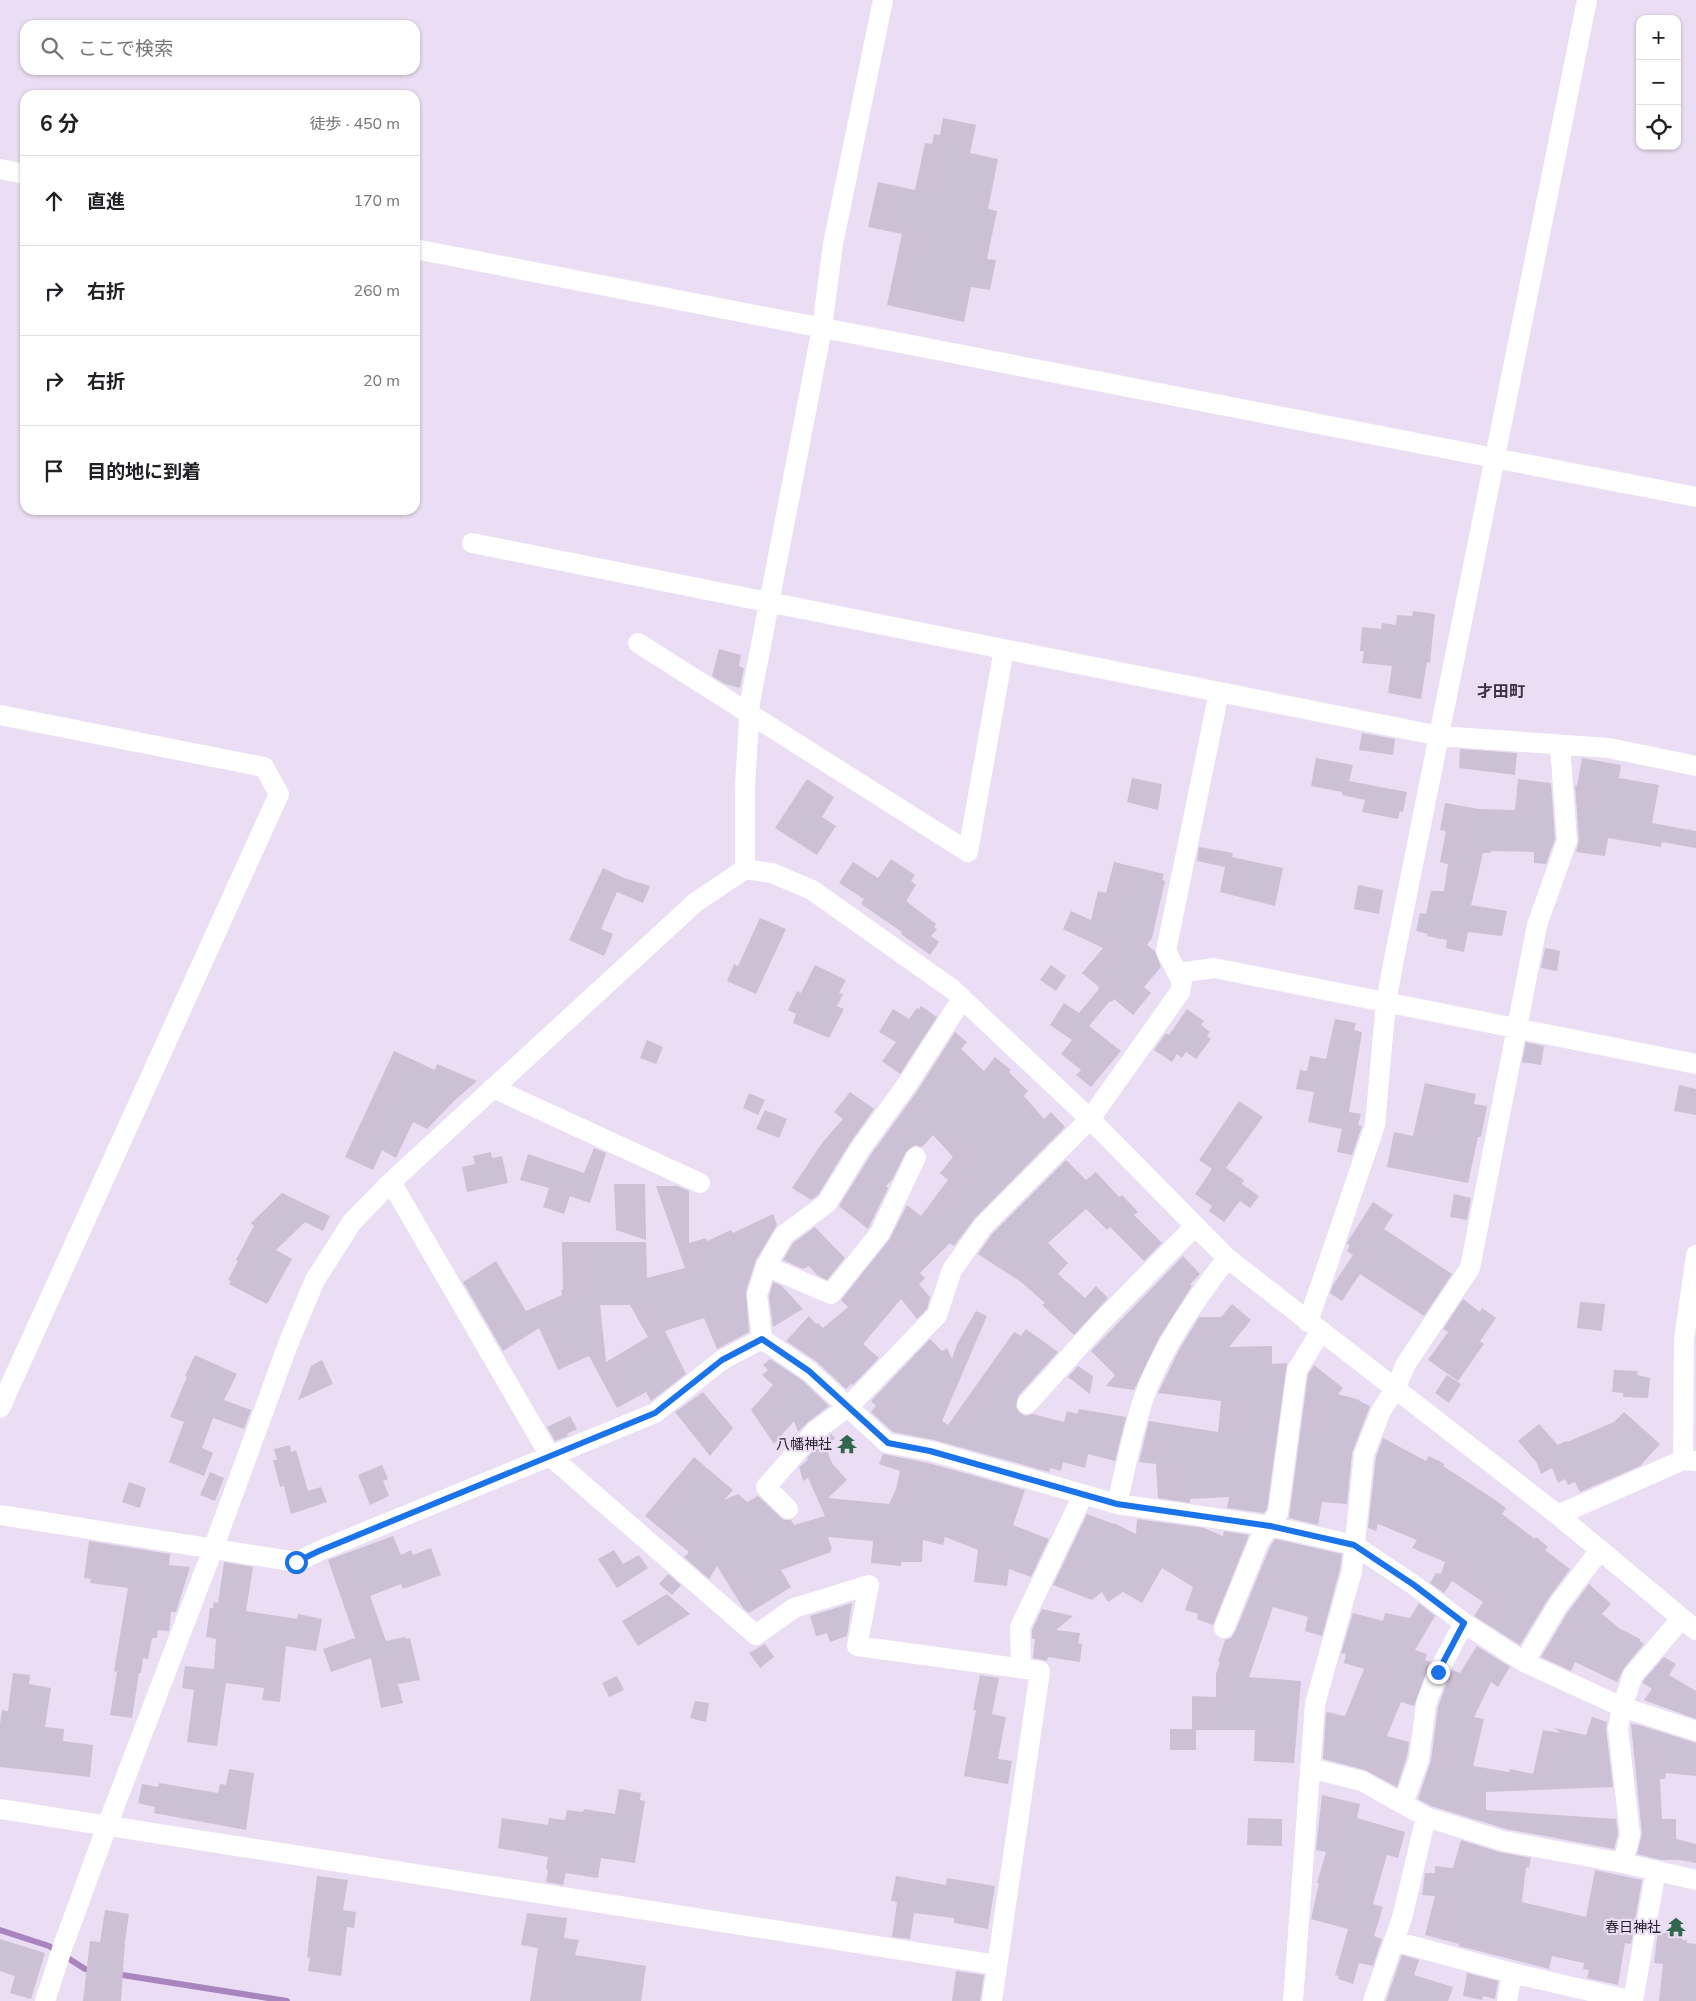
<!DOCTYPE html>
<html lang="ja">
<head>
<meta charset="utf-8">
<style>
  :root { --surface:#fff; --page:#f2f2f2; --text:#202124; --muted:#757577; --line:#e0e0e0 }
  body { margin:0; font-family:"Nunito Sans","Noto Sans JP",sans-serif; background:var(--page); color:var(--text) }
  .controls { position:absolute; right:15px; top:15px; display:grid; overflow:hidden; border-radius:10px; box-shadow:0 1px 4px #0004 }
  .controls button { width:45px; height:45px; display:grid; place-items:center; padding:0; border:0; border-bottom:1px solid var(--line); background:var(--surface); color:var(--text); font:25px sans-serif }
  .stop { position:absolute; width:15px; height:15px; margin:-11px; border:4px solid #1a73e8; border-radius:50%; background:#fff }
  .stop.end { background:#1a73e8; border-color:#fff; box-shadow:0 1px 5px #0008 }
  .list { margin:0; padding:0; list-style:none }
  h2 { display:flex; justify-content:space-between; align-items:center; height:65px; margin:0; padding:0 20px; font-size:21px }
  h2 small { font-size:16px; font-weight:400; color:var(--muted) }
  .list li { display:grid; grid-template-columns:32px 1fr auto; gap:15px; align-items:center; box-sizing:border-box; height:90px; padding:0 20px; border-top:1px solid var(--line) }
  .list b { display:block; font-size:19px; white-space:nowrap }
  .list em { font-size:16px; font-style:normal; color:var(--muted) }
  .icon { flex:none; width:28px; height:28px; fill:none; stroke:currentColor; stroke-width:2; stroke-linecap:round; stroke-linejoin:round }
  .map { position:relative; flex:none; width:1696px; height:2001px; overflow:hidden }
  .search { position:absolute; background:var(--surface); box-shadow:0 1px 4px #0004; left:20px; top:20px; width:400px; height:55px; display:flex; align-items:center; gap:12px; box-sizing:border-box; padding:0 18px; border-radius:15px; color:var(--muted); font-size:19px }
  .panel { position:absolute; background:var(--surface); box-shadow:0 1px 4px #0004; left:20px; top:90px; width:400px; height:425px; border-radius:15px }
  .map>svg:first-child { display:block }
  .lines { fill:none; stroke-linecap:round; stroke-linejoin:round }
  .stream { stroke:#a885bf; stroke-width:6 }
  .building { fill:#ccc0d4; fill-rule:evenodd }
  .minor { stroke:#fff; stroke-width:20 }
  .route { stroke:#1a73e8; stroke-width:6 }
  .labels { text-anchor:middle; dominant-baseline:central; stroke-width:4.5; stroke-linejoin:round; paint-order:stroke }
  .poi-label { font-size:14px; fill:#27232a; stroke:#ebdef4; text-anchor:end }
  .quarter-label { font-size:16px; font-weight:bold; fill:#3c3243; stroke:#ebdef4 }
</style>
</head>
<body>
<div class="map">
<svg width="1696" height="2001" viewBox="0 0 1696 2001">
  <rect width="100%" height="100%" fill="#ebdef4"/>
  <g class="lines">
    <path class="stream" d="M0 1930 49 1946 85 1969 93 1970
      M116 1974 287 2001"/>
  </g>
  <path class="building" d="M943 118 976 125 970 153 998 159 988 209 997 211 987 259 996 260 990 290 971 287 964 322 887 305 902 234 868 227 878 182 915 190 925 143 932 144 934 134 940 135Z
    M1413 611 1435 614 1430 663 1427 662 1421 699 1388 693 1392 666 1362 663 1364 651H1360L1362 627 1381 629 1382 623 1396 625 1397 615 1412 616Z
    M719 649 741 655 739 666 744 668 740 688 725 684 712 676Z
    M1362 733 1395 739 1393 755 1359 750Z
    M1460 749 1517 753 1515 775 1459 768Z
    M1316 758 1353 765 1349 781 1407 792 1403 812 1400 811 1398 819 1362 812 1365 800 1342 795V792L1311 786Z
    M1582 758 1621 765 1619 778 1659 785 1652 823 1696 831V848L1662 842 1661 847 1608 838 1605 856 1576 852 1579 840 1575 785 1577 786Z
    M1132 778 1162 784 1158 810 1127 802Z
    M807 779 834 797 822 817 836 826 817 855 775 828Z
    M1518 779 1551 783 1555 839 1546 864 1534 863V852L1491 851V853H1483L1471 905 1507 911 1502 936 1468 932 1464 952 1446 948 1447 940 1427 936 1428 934 1416 931 1420 913 1426 914 1431 891H1444L1448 864 1440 862 1446 831 1440 830 1445 803 1479 809 1515 810Z
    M1199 847 1233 853 1232 857 1283 868 1275 906 1220 892 1225 867 1197 861Z
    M891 859 915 875 911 881 916 885 906 901 936 924 934 927 937 929 931 936 939 942 930 955 901 934 902 932 861 904 864 899 839 883 853 862 878 878Z
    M1114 862 1164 874 1162 880 1165 881 1152 938 1147 945 1155 951 1161 967 1144 987 1151 993 1133 1015 1114 999 1112 1002 1110 1001 1089 1026 1121 1051 1091 1087 1076 1075 1081 1070 1061 1054 1072 1040 1050 1025 1064 1003 1079 1013 1098 990 1099 987 1082 973 1103 948 1063 929 1071 911 1091 920 1098 891 1106 893Z
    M603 868 624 878 650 886 643 903 617 892 601 929 613 934 604 956 569 940Z
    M1358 885 1383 890 1379 914 1354 909Z
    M760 918 786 929 756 994 727 981 734 964 738 966Z
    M1545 948 1560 951 1557 971 1541 968Z
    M815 965 846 980 839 993 843 994 837 1006 844 1009 829 1038 793 1023 796 1014 788 1010 797 991 801 993Z
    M1051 965 1066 976 1056 991 1040 980Z
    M921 1006 937 1017 900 1074 882 1061 896 1042 879 1032 893 1009 909 1019 917 1008 919 1009Z
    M1187 1009 1204 1021 1201 1025 1210 1032 1207 1036 1211 1039 1196 1059 1186 1052 1182 1058 1177 1054 1172 1062 1154 1050 1166 1033 1169 1035Z
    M1335 1019 1356 1023 1354 1030 1362 1032 1349 1112 1361 1114 1358 1125 1362 1126 1352 1155 1337 1152 1342 1129 1308 1122 1314 1092 1296 1089 1300 1070 1307 1071 1310 1056 1326 1059Z
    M955 1032 967 1042 961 1049 984 1071 995 1057 1011 1070 1009 1072 1028 1091 1024 1096 1044 1119 1051 1112 1065 1127 975 1218 954 1246 950 1243 920 1273 925 1278 919 1284 930 1297 927 1309 917 1319 901 1299 863 1344 879 1358 853 1385 851 1384 846 1389 816 1361 786 1341 809 1316 816 1324 818 1323 823 1328 848 1307 841 1300 889 1240 907 1205 921 1216 948 1180 940 1173 953 1157 933 1135 922 1147 915 1145 906 1152 892 1180 886 1186 888 1188 868 1229 839 1206 870 1156 918 1090Z
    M647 1040 663 1047 656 1064 640 1058Z
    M1526 1042 1544 1046 1541 1065 1522 1062Z
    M394 1051 435 1070 437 1064 477 1081 455 1100 427 1129 413 1122 396 1158 382 1150 373 1170 345 1157Z
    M1425 1083 1476 1094 1474 1104 1487 1106 1481 1137H1478L1468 1183 1387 1167 1394 1132 1413 1136Z
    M1679 1085 1696 1089V1115L1674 1111Z
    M850 1092 874 1109 850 1143 818 1195 811 1200 792 1188 822 1143 843 1119 834 1112Z
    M749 1093 765 1100 758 1115 743 1108Z
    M1239 1101 1263 1117 1226 1168 1244 1180 1242 1184 1259 1196 1250 1208 1240 1201 1224 1222 1209 1211 1212 1206 1195 1194 1212 1169 1199 1160Z
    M765 1110 787 1119 779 1138 756 1129Z
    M594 1148 606 1153 590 1203 570 1196 564 1214 543 1207 549 1188 520 1180 528 1154 584 1173Z
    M491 1152 492 1158 502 1156 508 1183 467 1192 462 1167 475 1164 473 1156Z
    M1066 1160 1086 1180 1096 1172 1119 1197 1122 1195 1138 1212 1134 1215 1162 1243 1144 1261 1110 1227 1107 1230 1086 1209 1048 1243 1068 1263 1058 1274 1085 1298 1096 1286 1108 1298 1074 1335 1042 1305 1045 1303 1021 1282 978 1254 992 1234Z
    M614 1184H645L646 1240 616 1230Z
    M656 1186H677L689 1191V1243L706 1238 707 1241 731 1230 733 1233 773 1214 777 1225 756 1260 746 1291 749 1332 717 1349 704 1318 665 1331 686 1374 651 1401 646 1392 617 1408 589 1356 558 1370 539 1328 503 1351 463 1282 496 1261 526 1311 562 1295 561 1290 563 1289 562 1242H646L647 1278 685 1268ZM600 1305H630L648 1337 606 1362Z
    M282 1193 330 1216 323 1231 305 1222 276 1250 292 1259 267 1304 229 1284 231 1281 228 1280 238 1261 236 1260 254 1226 251 1223Z
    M1454 1194 1471 1198 1467 1220 1450 1217Z
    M1373 1202 1393 1215 1384 1229 1452 1274 1424 1316 1360 1274 1342 1301 1330 1293 1333 1285 1353 1255 1347 1251 1350 1245 1347 1244 1348 1241Z
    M815 1227 845 1258 827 1280 817 1275 809 1266 803 1269 783 1260 793 1243Z
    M1183 1256 1200 1274 1190 1284 1192 1286 1159 1338 1134 1390 1106 1386 1115 1375 1091 1351Z
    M773 1282 782 1286 803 1309 773 1327 769 1296Z
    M1463 1299 1480 1312 1482 1308 1496 1318 1480 1341 1484 1344 1458 1381 1428 1360 1448 1332 1443 1329Z
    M1580 1302 1605 1304 1602 1331 1577 1328Z
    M1232 1304 1251 1320 1229 1347 1272 1346V1364L1287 1363 1267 1509 1264 1513 1227 1508 1229 1497 1190 1499V1503L1158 1498 1156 1464 1139 1462 1149 1421 1218 1432 1221 1401 1158 1393 1179 1350 1199 1317H1221Z
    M976 1311 987 1316 942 1421 948 1425 1014 1332 1021 1336 1026 1329 1058 1352 1018 1396 1016 1407 1019 1412 1025 1416 1033 1414 1064 1422 1067 1411 1077 1414 1079 1409 1126 1417 1115 1461 1088 1454 1085 1468 1063 1462 1061 1471 1050 1468 1049 1472 934 1440 893 1432 871 1412 876 1406 871 1401 930 1339 942 1351 947 1348 952 1359 957 1344Z
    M195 1355 237 1374 224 1400 251 1410 244 1429 213 1418 202 1448 213 1453 204 1476 169 1462 184 1422 170 1417 187 1377 185 1376Z
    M770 1359 802 1380 829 1406 808 1422 798 1432 794 1421 774 1444 751 1410 773 1385 762 1375 768 1370 763 1365Z
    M322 1360 333 1384 298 1400 311 1366Z
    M1314 1365 1343 1388 1338 1394 1360 1400 1359 1401 1370 1406 1352 1453 1347 1504 1322 1502 1318 1525 1289 1518 1308 1374Z
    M1078 1366 1093 1376 1090 1394 1068 1377Z
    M1614 1370 1638 1371 1637 1375 1650 1378 1648 1398 1623 1397V1393L1612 1392Z
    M1447 1375 1461 1384 1449 1403 1435 1393Z
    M703 1392 733 1428 710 1456 675 1412Z
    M1624 1412 1660 1444 1640 1466 1580 1492 1575 1482 1568 1485 1565 1479 1558 1483 1552 1468 1541 1474 1537 1463 1518 1441 1539 1424 1558 1445 1566 1441 1567 1442 1614 1422Z
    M570 1416 577 1429 567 1434 568 1436 555 1441 547 1427Z
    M831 1434 835 1438 826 1448 832 1463 847 1480 828 1498 889 1504 896 1489 900 1471 879 1464 883 1454 928 1463 1025 1490 1013 1525 1049 1539 1031 1577 1009 1569 1007 1586 974 1582 978 1550 945 1537 943 1545 923 1540 922 1562H901V1566L871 1563 873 1541 828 1537 832 1549 830 1550 831 1552 781 1570 791 1587 749 1613 743 1608 717 1566 709 1579 684 1557 689 1552 645 1516 694 1457 733 1490 724 1500 738 1494 747 1502 758 1496 780 1517 784 1520H791L794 1525 825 1516 808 1478 803 1481 799 1467 808 1460 807 1458 823 1440Z
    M1383 1438 1426 1461 1429 1456 1445 1464 1443 1466 1494 1499 1506 1508 1502 1514 1535 1539 1536 1537 1548 1547 1545 1550 1570 1569 1548 1599 1520 1645 1474 1616 1483 1602 1452 1581 1444 1593 1430 1583 1436 1573 1441 1574 1445 1562 1412 1548 1417 1540 1378 1524 1376 1531 1368 1528 1376 1457Z
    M290 1445 291 1452 296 1450 308 1491 321 1487 327 1502 291 1514 284 1486 280 1487 273 1460H277L274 1449Z
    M382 1465 388 1479 383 1481 389 1496 370 1505 358 1475Z
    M210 1472 224 1478 215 1501 200 1495Z
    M129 1482 146 1488 140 1508 122 1502Z
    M1087 1514 1114 1524V1523L1136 1534 1137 1519 1204 1528 1223 1536 1224 1531 1249 1535 1213 1625 1197 1619 1198 1614 1185 1610 1193 1587 1162 1568 1142 1603 1123 1592 1108 1602 1102 1592 1092 1600 1053 1585Z
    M393 1536 401 1555 411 1550 413 1555 431 1548 441 1575 403 1589 401 1584 370 1596 386 1641 405 1637 406 1639 410 1638 420 1680 398 1684 403 1703 381 1708 371 1658 331 1672 323 1649 355 1638 328 1560Z
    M1275 1539 1342 1554 1340 1569 1322 1636 1305 1631 1308 1617 1273 1607 1249 1677 1301 1681 1294 1763 1254 1761 1255 1730H1196V1750H1170V1729H1192V1696L1216 1697V1674L1220 1662H1218L1225 1640 1231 1638 1235 1632 1270 1547Z
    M89 1541 170 1554 169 1565 190 1567 176 1612H171L169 1631 158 1630 157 1638H152L148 1659 143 1658 141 1673H139L132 1718 110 1715 117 1672 114 1671 128 1588 90 1583 91 1579 84 1578Z
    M614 1550 623 1564 639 1555 648 1568 617 1588 598 1559Z
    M224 1562 253 1567 246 1611 297 1619 298 1614 322 1619 316 1651 286 1646 280 1702 262 1700 264 1688 226 1683 217 1746 187 1742 194 1690 182 1688 185 1666 214 1669 216 1639 206 1637 210 1608H213L214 1602 218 1603Z
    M668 1574 681 1585 672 1595 659 1584Z
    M1589 1584 1611 1604 1602 1614 1619 1628 1640 1639V1641L1644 1644 1624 1668 1617 1682 1575 1662 1571 1671 1541 1657 1568 1612Z
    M667 1594 690 1614 638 1646 622 1621Z
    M852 1603 847 1636 830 1642 827 1633 816 1636 810 1616Z
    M1419 1603 1435 1616 1415 1650 1427 1654 1425 1660 1430 1662 1414 1706 1401 1702 1387 1736 1409 1742 1407 1756 1397 1787 1365 1770 1323 1759 1326 1714 1327 1712 1345 1716 1364 1669 1344 1663 1346 1654 1341 1653 1353 1613 1383 1621 1385 1613 1410 1618Z
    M1042 1609 1073 1616 1056 1630 1080 1633 1078 1643 1082 1644 1080 1662 1048 1657 1047 1661 1033 1658 1035 1639H1032V1630Z
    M765 1644 774 1657 760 1668 749 1653Z
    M1477 1646 1510 1667 1498 1687 1491 1682 1474 1717 1484 1719 1473 1766 1509 1772 1510 1769 1533 1774 1543 1730 1561 1733 1554 1728 1586 1735 1592 1717 1607 1722 1606 1729 1613 1787 1486 1792V1810L1616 1819 1618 1834 1614 1849 1506 1829 1431 1806 1418 1799 1431 1761 1438 1707 1449 1677 1452 1670 1460 1673Z
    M1664 1657 1676 1664 1669 1675 1696 1691V1719L1644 1700 1652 1689 1643 1683V1681Z
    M13 1673 30 1675 29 1684 51 1688 45 1727 64 1729 63 1741 93 1745 90 1777 0 1767V1724L2 1710 8 1711Z
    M980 1675 999 1678 992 1714 1006 1717 998 1759 1012 1761 1008 1784 964 1776 976 1710H973Z
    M617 1676 624 1690 609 1697 602 1683Z
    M695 1701 709 1703 706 1722 690 1718Z
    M1631 1724 1639 1725 1696 1743V1776L1666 1773 1665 1779H1660L1662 1819H1676V1839L1696 1844V1863L1680 1860H1661L1637 1854 1642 1834Z
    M229 1769 254 1773 246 1830 154 1813 155 1807 138 1803 142 1784 158 1787 159 1783 218 1793 220 1784 226 1785Z
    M619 1789 641 1793 640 1800 645 1801 635 1863 601 1858 598 1878 566 1873 563 1885 546 1882 548 1870 546 1869 548 1857 498 1848 502 1818 548 1825 549 1818 565 1820 567 1810 583 1812 584 1809 615 1814Z
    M1322 1795 1360 1804 1357 1818 1405 1832 1398 1858 1387 1855 1373 1904 1383 1907 1374 1936 1382 1939 1373 1966 1359 1963 1353 1984 1338 1979 1339 1976 1335 1975 1348 1929 1311 1919 1319 1883H1317L1326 1852 1316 1850Z
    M1248 1818 1282 1819V1846L1247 1845Z
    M1461 1840 1499 1852 1531 1858 1529 1868 1526 1867 1522 1902 1586 1917 1595 1870 1642 1880 1631 1944 1625 1943 1618 1985 1587 1978 1589 1970 1583 1969 1584 1963 1552 1956 1549 1969 1459 1946V1944L1425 1935 1435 1896 1422 1895 1425 1873H1435V1866L1453 1868Z
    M317 1876 348 1880 343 1910 356 1912 354 1928 347 1927 341 1976 308 1971 310 1958 307 1957Z
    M896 1876 946 1885 947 1878 995 1886 988 1929 954 1923V1918L914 1913 910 1939 892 1937 897 1902 891 1901Z
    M105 1910 129 1914 125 1941 121 2001H83L90 1941 100 1942Z
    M527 1913 567 1918 564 1938 579 1940 575 1955 646 1966 641 2001H530L538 1948 521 1945Z
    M1658 1930 1683 1933 1682 1940H1687V1943L1696 1944V2001H1659L1663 1964 1654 1963Z
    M0 1939 45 1953 31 1999 10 1993 15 1976 0 1971Z
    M1402 1955 1419 1960 1414 1975 1453 1987 1448 2001H1386Z
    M956 1971 984 1975 980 2001H952Z
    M1467 1973 1498 1981 1495 1999 1483 1996 1482 2000 1463 1996Z"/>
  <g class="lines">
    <path class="minor" d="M0 169 25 174
      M415 249 1696 497
      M472 543 1440 736 1609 748 1696 766
      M638 643 968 852 1004 649
      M0 715 264 767 279 794 0 1408
      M745 869V786L750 702 822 328 833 244 883 0
      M1178 973 1214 968 1696 1064
      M493 1088 700 1183
      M391 1182 550 1456 756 1635 794 1608 869 1585 857 1646 1040 1671 992 2001
      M766 1266 831 1294 880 1233 916 1157
      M1308 1322 1375 1125 1386 1002 1395 954 1587 0
      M762 1339 757 1295 766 1266 784 1235 827 1203 860 1149 908 1083 962 999
      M1027 1404 1101 1322 1195 1226
      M1683 1460 1684 1339 1696 1255
      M1117 1504C1125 1470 1132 1434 1143 1400 1161 1348 1194 1302 1227 1258
      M788 1509 766 1487 815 1431 848 1407 937 1315 952 1270 983 1226 1090 1119 1180 992 1182 982 1166 951 1219 692
      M0 1515 297 1562 319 1551 655 1413 722 1360 762 1339 809 1371 887 1443 931 1451 1117 1504 1270 1526 1354 1545 1414 1585 1464 1623 1524 1662 1622 1707 1696 1731
      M1558 1515 1683 1460 1696 1461
      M1224 1628 1259 1541 1278 1513 1297 1370 1321 1331
      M1524 1662 1558 1605 1600 1550
      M1021 1668 1020 1627 1083 1495
      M1310 1768 1362 1781 1426 1817 1503 1841 1623 1863 1696 1880
      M1403 1804 1419 1759 1426 1704 1438 1672 1464 1623
      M0 1809 997 1965
      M1623 1863 1630 1835 1618 1728 1622 1707 1633 1675 1682 1618
      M1394 1941 1512 1973 1633 2001
      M45 2001 63 1946 107 1826 213 1549 290 1339 315 1280 352 1222 391 1182 696 902 745 869 772 873 812 890 952 989 1090 1119 1227 1258 1558 1515 1696 1630
      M1293 2001 1315 1704 1352 1571 1364 1454 1381 1411 1395 1389 1406 1364 1470 1268 1537 925 1567 841 1560 745
      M1373 2001 1402 1918 1426 1817
      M1507 2001 1512 1973
      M1633 2001 1656 1870"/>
  </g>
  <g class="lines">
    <path class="route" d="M296 1562 319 1551 655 1413 722 1360 762 1339 809 1371 888 1443 930 1451 1117 1504 1270 1526 1354 1545 1414 1585 1464 1623 1438 1672"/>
  </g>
  <defs>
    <symbol id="temple-bare" viewBox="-9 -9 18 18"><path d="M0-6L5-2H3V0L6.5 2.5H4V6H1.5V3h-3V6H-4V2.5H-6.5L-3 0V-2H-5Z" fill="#30674d" stroke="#ebdef4" stroke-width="2.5" paint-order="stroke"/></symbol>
  </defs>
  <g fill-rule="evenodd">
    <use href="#temple-bare" x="833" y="1430" width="28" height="28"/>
    <use href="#temple-bare" x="1662" y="1913" width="28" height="28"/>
  </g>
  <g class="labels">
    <g class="poi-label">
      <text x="832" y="1444">八幡神社</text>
      <text x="1661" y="1927">春日神社</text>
    </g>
    <g class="quarter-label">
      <text x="1501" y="692">才田町</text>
    </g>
  </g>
</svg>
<div class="controls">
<button>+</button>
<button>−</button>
<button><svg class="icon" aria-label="locate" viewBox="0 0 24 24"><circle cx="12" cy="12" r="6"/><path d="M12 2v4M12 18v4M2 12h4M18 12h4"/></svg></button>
</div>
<div class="stop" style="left:296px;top:1562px"></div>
<div class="stop end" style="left:1438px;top:1672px"></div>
<div class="search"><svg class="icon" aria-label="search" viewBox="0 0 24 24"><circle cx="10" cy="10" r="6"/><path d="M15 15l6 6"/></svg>ここで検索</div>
<section class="panel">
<h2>6 分<small>徒歩 · 450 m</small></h2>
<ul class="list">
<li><svg class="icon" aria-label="ahead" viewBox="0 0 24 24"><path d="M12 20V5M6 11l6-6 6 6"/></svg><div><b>直進</b></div><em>170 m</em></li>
<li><svg class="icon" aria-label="right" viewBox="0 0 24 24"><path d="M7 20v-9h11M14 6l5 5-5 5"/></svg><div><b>右折</b></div><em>260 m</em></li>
<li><svg class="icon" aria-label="right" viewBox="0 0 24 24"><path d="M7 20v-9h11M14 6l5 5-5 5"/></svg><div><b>右折</b></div><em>20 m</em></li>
<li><svg class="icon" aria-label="arrive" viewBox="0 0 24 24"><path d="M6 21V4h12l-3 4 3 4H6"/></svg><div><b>目的地に到着</b></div></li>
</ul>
</section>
</div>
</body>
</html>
